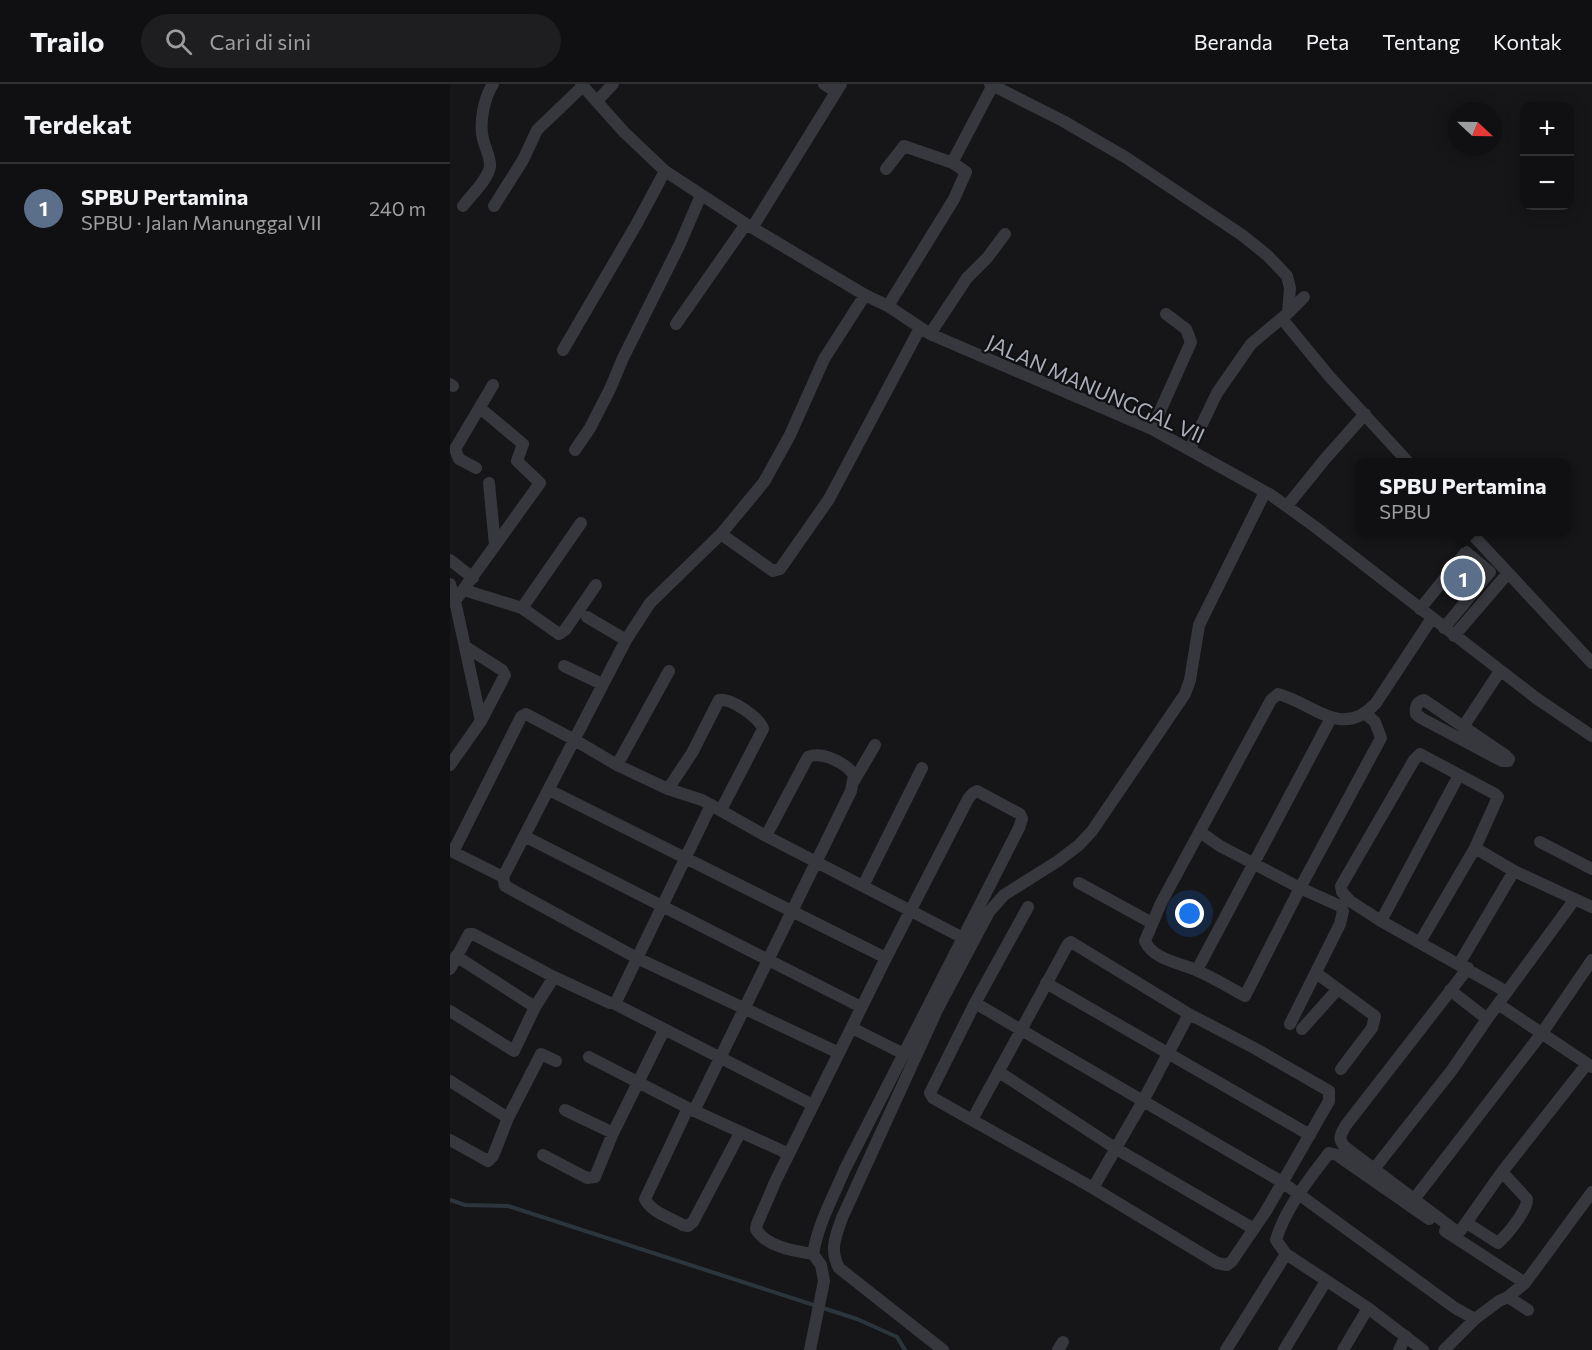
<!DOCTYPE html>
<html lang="id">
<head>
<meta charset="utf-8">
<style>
  :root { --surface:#101012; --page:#1e1e20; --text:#f1f3f6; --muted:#9c9d9f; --line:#303032; --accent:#f2b134 }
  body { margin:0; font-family:Commissioner,sans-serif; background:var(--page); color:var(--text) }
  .controls { position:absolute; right:18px; top:18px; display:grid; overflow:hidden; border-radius:12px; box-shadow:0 3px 15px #0003 }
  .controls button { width:54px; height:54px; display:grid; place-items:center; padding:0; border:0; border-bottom:2px solid var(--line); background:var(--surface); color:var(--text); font:30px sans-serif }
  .compass { position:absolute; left:998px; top:18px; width:54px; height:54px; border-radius:50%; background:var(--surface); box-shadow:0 3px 15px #0003; rotate:112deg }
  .you { position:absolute; left:740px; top:830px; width:21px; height:21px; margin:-15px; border:4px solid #fff; border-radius:50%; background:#1a73e8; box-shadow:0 0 0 9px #1a73e833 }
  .badge { display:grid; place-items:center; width:39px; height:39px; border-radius:50%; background:var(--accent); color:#fff; font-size:20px; font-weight:700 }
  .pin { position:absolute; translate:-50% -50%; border:3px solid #fff; box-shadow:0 2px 6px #0006 }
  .popup { position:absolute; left:905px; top:374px; width:216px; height:78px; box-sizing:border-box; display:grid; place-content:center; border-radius:12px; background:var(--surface); filter:drop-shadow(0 2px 4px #0005); font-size:20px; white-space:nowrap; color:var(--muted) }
  .popup b { font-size:22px; color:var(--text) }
  .popup::after { content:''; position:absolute; left:50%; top:100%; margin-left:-12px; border:12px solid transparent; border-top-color:var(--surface) }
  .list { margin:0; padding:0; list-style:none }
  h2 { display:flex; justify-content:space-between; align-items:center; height:78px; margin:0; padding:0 24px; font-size:26px }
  h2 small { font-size:20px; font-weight:400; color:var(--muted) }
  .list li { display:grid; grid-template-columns:39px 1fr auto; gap:18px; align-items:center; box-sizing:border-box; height:90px; padding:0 24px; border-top:2px solid var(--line) }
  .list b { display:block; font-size:22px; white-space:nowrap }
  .list p { margin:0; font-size:20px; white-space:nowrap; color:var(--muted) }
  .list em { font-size:20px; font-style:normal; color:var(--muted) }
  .icon { flex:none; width:33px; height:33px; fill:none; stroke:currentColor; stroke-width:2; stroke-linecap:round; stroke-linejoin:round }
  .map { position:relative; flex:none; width:1142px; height:1266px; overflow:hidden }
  header { display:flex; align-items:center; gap:36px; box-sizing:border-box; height:84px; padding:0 30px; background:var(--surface); border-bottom:2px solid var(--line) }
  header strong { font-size:28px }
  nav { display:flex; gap:33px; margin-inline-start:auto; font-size:21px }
  .search { width:420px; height:54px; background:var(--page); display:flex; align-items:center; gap:15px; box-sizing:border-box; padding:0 21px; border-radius:33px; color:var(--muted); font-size:22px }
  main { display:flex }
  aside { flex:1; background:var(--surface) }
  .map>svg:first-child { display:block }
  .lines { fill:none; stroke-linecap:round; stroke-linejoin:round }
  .stream { stroke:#2c353c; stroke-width:4 }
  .minor { stroke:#37383d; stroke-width:12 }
  .labels { text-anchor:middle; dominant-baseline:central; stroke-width:4.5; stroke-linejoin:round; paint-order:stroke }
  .street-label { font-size:21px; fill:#a8adb8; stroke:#111113 }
</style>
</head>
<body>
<header>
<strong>Trailo</strong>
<div class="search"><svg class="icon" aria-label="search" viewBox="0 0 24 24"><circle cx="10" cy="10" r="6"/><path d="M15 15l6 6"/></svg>Cari di sini</div>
<nav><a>Beranda</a><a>Peta</a><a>Tentang</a><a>Kontak</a></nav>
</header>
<main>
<aside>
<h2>Terdekat<small></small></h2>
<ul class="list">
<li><span class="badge" style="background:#5c6f8a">1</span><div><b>SPBU Pertamina</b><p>SPBU · Jalan Manunggal VII</p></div><em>240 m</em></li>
</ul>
</aside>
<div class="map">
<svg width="1142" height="1266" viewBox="0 0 1142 1266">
  <rect width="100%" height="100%" fill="#161618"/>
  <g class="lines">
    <path class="stream" d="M0 1116 15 1121 58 1122 407 1235 447 1253 455 1266"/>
    <path class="minor" d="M131 0 174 48 215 87 296 140 415 211 438 222 480 250 702 345 821 411 864 442 1086 614 1142 652
      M374 0 386 8
      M540 0 613 37 675 73 792 151 818 172 837 192 840 204 838 229 801 260 767 309 740 365
      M147 17 163 0
      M436 85 454 62 503 79
      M13 122C21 111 37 97 40 83 41 74 35 64 33 55 29 39 34 14 43 0
      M44 122 73 76 87 46 133 2
      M302 144 391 0
      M438 222 504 115 516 88 503 79 504 75 543 1
      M838 229 854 213
      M833 236 879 292 958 378
      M226 240 296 140
      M480 250 517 194 537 174 555 150
      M113 266 186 141 215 87
      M0 300 3 302
      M702 345 741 258 736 245 716 230
      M125 366 140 344 160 305 173 274 230 160 251 111
      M26 384 9 375 5 365 43 301
      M39 399 45 461
      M837 422 875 375 915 330
      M1020 448 1142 579
      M271 450 323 487 330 485 379 415 470 244
      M0 476 23 494
      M0 500 5 517 31 637 0 681
      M14 506 72 524 109 550 115 546 146 501
      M5 517 90 399 67 377 73 360 30 324
      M72 524 131 439
      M970 525 1016 468 1040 488 994 544
      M137 533 176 556
      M1004 552 1058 489
      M16 563 52 586 55 591 31 637
      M114 582 152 600
      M974 616 1055 671 1059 675 1058 677H1052L971 634 966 630C965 623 967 618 974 616Z
      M916 630 925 638 931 654 850 804 795 912C780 904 764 894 748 887 731 879 703 876 695 857L711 819 821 616 828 610C865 620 892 656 926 619L982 534
      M1013 643 1050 587
      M167 681 219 587
      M404 697 425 661
      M218 705 242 669 269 616C280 613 310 634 313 645L271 726
      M99 706 436 874
      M261 721 316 752 519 857
      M750 748 770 762 850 804 890 822 893 827 890 840 840 940
      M74 752 411 923
      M1090 758 1142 785
      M1025 764 1064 787 1142 823
      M53 793 176 556 200 519 271 450 314 398 340 351 374 275 415 211
      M629 799 702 839
      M413 802 472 684
      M931 837 1009 691
      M621 858 739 930 806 965 879 1007V1017L816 1127 782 1177 777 1181 767 1179 643 1104 522 1036 618 860Z
      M970 858 1025 764 1048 713 1045 710 970 670 964 676 891 802 892 808 900 817 931 837 1057 908
      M6 872 85 923
      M1009 880 1064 787
      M1018 884 896 1041C891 1050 887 1054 895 1063L1006 1147 1011 1146 1052 1088 1137 980
      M0 885 19 850H23L104 893 160 919 166 918 261 721 252 716 218 705 167 681 123 655 76 630 71 633 3 768 53 793 55 802 187 874 389 969
      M747 886 881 634
      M866 889 925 932 922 944 891 985
      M596 899 860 1051
      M1000 906 1037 935
      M163 919 363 1021
      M525 919 832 1098 1005 1224 1025 1235 1049 1217 1058 1213 1075 1199 1142 1108
      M1048 920 1142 983
      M0 927 64 967 85 923 104 893
      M402 944 454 970
      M852 945 887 906
      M139 973 238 1024 339 1070
      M549 988 665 1064 804 1145
      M0 997 58 1034 43 1072 38 1077 0 1056
      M238 1024 195 1115C201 1128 221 1134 233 1141L238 1142 243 1138 290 1049
      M115 1026 163 1049
      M244 1027 401 707 404 691C396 679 372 667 358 673L316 752
      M58 1034 91 970 106 977
      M522 1036 483 1014 480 1009 525 919 578 823
      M93 1071 137 1094 145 1093 163 1049 214 946
      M924 1085 1002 986 1037 935 1125 815
      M643 1104 693 1017 739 930
      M965 1114 1092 949 1142 876
      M1017 1139 1048 1159C1056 1152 1078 1126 1077 1115L1052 1088
      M995 1147 1075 1199
      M1058 1213 1078 1226
      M360 1266 374 1197 371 1181 363 1170C368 1140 383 1113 395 1085L569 744 572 735 570 730 527 707 523 709 518 715 436 874 326 1096 307 1140 306 1145C316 1163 345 1167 363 1170
      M493 1266 389 1184C379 1166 386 1151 392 1134L487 926 539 828 554 811 608 777 629 761 642 747 735 610 740 596 749 541 815 408
      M608 1266 613 1258
      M776 1266 836 1170
      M834 1266 876 1197
      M893 1266 918 1224
      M949 1266 956 1252
      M973 1266 918 1224 836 1170 826 1156C835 1125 859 1095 879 1069L887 1071 979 1135
      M994 1266 1025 1235"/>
  </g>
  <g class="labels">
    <g class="street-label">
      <text transform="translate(646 304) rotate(24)">JALAN MANUNGGAL VII</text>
    </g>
  </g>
</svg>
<div class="controls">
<button>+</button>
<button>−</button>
</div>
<svg class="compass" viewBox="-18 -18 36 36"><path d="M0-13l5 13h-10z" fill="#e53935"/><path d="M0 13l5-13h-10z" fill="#9c9d9f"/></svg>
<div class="you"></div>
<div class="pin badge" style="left:1013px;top:494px;background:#5c6f8a">1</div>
<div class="popup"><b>SPBU Pertamina</b>SPBU</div>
</div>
</main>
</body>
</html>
